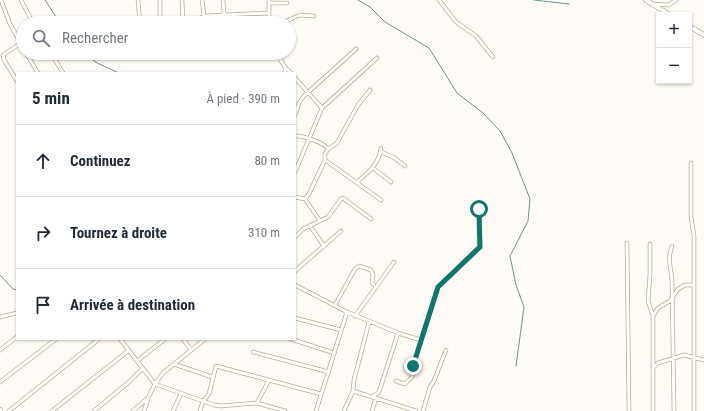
<!DOCTYPE html>
<html lang="fr">
<head>
<meta charset="utf-8">
<style>
  :root { --surface:#fff; --page:#f6f6f7; --text:#1f2937; --muted:#747a83; --line:#e0e1e3 }
  body { margin:0; font-family:"Roboto Condensed",sans-serif; background:var(--page); color:var(--text) }
  .controls { position:absolute; right:12px; top:12px; display:grid; overflow:hidden; border-radius:0px; box-shadow:0 1px 3px #0004 }
  .controls button { width:36px; height:36px; display:grid; place-items:center; padding:0; border:0; border-bottom:1px solid var(--line); background:var(--surface); color:var(--text); font:20px sans-serif }
  .stop { position:absolute; width:12px; height:12px; margin:-9px; border:3px solid #0f766e; border-radius:50%; background:#fff }
  .stop.end { background:#0f766e; border-color:#fff; box-shadow:0 1px 4px #0008 }
  .list { margin:0; padding:0; list-style:none }
  h2 { display:flex; justify-content:space-between; align-items:center; height:52px; margin:0; padding:0 16px; font-size:17px }
  h2 small { font-size:13px; font-weight:400; color:var(--muted) }
  .list li { display:grid; grid-template-columns:26px 1fr auto; gap:12px; align-items:center; box-sizing:border-box; height:72px; padding:0 16px; border-top:1px solid var(--line) }
  .list b { display:block; font-size:15px; white-space:nowrap }
  .list em { font-size:13px; font-style:normal; color:var(--muted) }
  .icon { flex:none; width:22px; height:22px; fill:none; stroke:currentColor; stroke-width:2; stroke-linecap:round; stroke-linejoin:round }
  .map { position:relative; flex:none; width:704px; height:411px; overflow:hidden }
  .search { position:absolute; background:var(--surface); box-shadow:0 1px 3px #0004; left:16px; top:16px; width:280px; height:44px; display:flex; align-items:center; gap:10px; box-sizing:border-box; padding:0 14px; border-radius:22px; color:var(--muted); font-size:15px }
  .panel { position:absolute; background:var(--surface); box-shadow:0 1px 3px #0004; left:16px; top:72px; width:280px; height:268px; border-radius:0px }
  .map>svg:first-child { display:block }
  .lines { fill:none; stroke-linecap:round; stroke-linejoin:round }
  .stream { stroke:#6a9596; stroke-width:1 }
  .minor-casing { stroke:#beaa90; stroke-width:4.5 }
  .tertiary-casing { stroke:#beaa90; stroke-width:5.5 }
  .minor { stroke:#fff; stroke-width:3 }
  .tertiary { stroke:#fff; stroke-width:4 }
  .route { stroke:#0f766e; stroke-width:5 }
</style>
</head>
<body>
<div class="map">
<svg width="704" height="411" viewBox="0 0 704 411">
  <rect width="100%" height="100%" fill="#fefaf5"/>
  <g class="lines">
    <path class="stream" d="M45 0 60 23
      M358 0 370 7 385 22 429 48 457 93 483 113 500 131 512 153 530 199 528 221 510 256 516 285 524 307 516 366
      M534 0 569 4
      M83 53 97 63 119 73
      M0 275 13 289 17 290"/>
    <defs>
      <path id="minor" d="M1 0 10 24 23 47
        M21 0 33 23
        M138 0 140 23
        M160 0V23
        M182 0 183 23
        M202 0 204 16
        M223 0 224 14
        M269 0V23
        M439 0 456 22 476 36 493 57
        M269 3H287
        M653 4 669 5 676 0
        M190 23 204 16 268 13
        M282 23 300 15 314 16
        M26 53 38 73
        M51 53 63 73
        M276 53 285 67V73
        M285 67 291 73
        M295 78 322 108
        M17 81 4 60 3 55 21 43
        M295 115 299 103 304 96 356 49
        M295 136C302 135 325 143 328 149
        M381 152 393 157 405 166
        M325 160 381 200
        M691 163V217L694 236V411
        M373 168 391 182
        M295 172 322 108 377 58
        M357 182C369 172 379 164 381 148
        M295 197 305 199 309 194 325 160V154L328 149 337 143 358 105 370 90
        M305 199 320 221
        M310 226 324 246
        M295 237 303 229 328 217 341 199 343 198 371 219
        M627 243 629 411
        M650 244V275L648 301 653 316V411
        M672 246C667 258 671 268 672 281L674 411
        M295 271 341 231
        M295 285 347 312
        M335 305 355 269 359 266 371 270 373 275 372 283 376 287
        M355 316 394 262
        M653 316 658 308 670 301 678 289 685 285H693
        M0 317 17 313
        M295 318 341 330
        M120 339 155 384 214 405 221 406 257 403 285 411
        M183 339 191 350
        M291 339 334 353
        M0 350 17 337
        M253 352 329 372
        M137 361 165 339
        M174 364 212 377
        M654 367 658 363 684 355 704 360
        M396 381 405 384 412 377 413 366 438 287 479 247V209
        M0 382 56 339
        M353 391 416 411
        M372 397 379 392 398 333
        M257 403 269 380
        M0 409 1 411
        M9 411 99 339
        M52 411 128 351
        M94 411 129 382 142 369
        M133 411 148 398 155 384 163 373 205 339
        M144 411 148 399
        M173 411 181 394
        M200 411 203 401 209 394 216 366 321 394
        M316 411 347 312 398 333 421 340
        M344 411 353 391 354 380 369 322
        M372 411 376 398
        M423 411 430 387 434 381 446 350"/>
      <path id="tertiary" d="M646 0 670 15
        M689 26 704 35"/>
    </defs>
    <use href="#minor" class="minor-casing"/>
    <use href="#tertiary" class="tertiary-casing"/>
    <use href="#minor" class="minor"/>
    <use href="#tertiary" class="tertiary"/>
  </g>
  <g class="lines">
    <path class="route" d="M413 366 438 287 480 247 479 209"/>
  </g>
</svg>
<div class="controls">
<button>+</button>
<button>−</button>
</div>
<div class="stop" style="left:479px;top:209px"></div>
<div class="stop end" style="left:413px;top:366px"></div>
<div class="search"><svg class="icon" aria-label="search" viewBox="0 0 24 24"><circle cx="10" cy="10" r="6"/><path d="M15 15l6 6"/></svg>Rechercher</div>
<section class="panel">
<h2>5 min<small>À pied · 390 m</small></h2>
<ul class="list">
<li><svg class="icon" aria-label="ahead" viewBox="0 0 24 24"><path d="M12 20V5M6 11l6-6 6 6"/></svg><div><b>Continuez</b></div><em>80 m</em></li>
<li><svg class="icon" aria-label="right" viewBox="0 0 24 24"><path d="M7 20v-9h11M14 6l5 5-5 5"/></svg><div><b>Tournez à droite</b></div><em>310 m</em></li>
<li><svg class="icon" aria-label="arrive" viewBox="0 0 24 24"><path d="M6 21V4h12l-3 4 3 4H6"/></svg><div><b>Arrivée à destination</b></div></li>
</ul>
</section>
</div>
</body>
</html>
